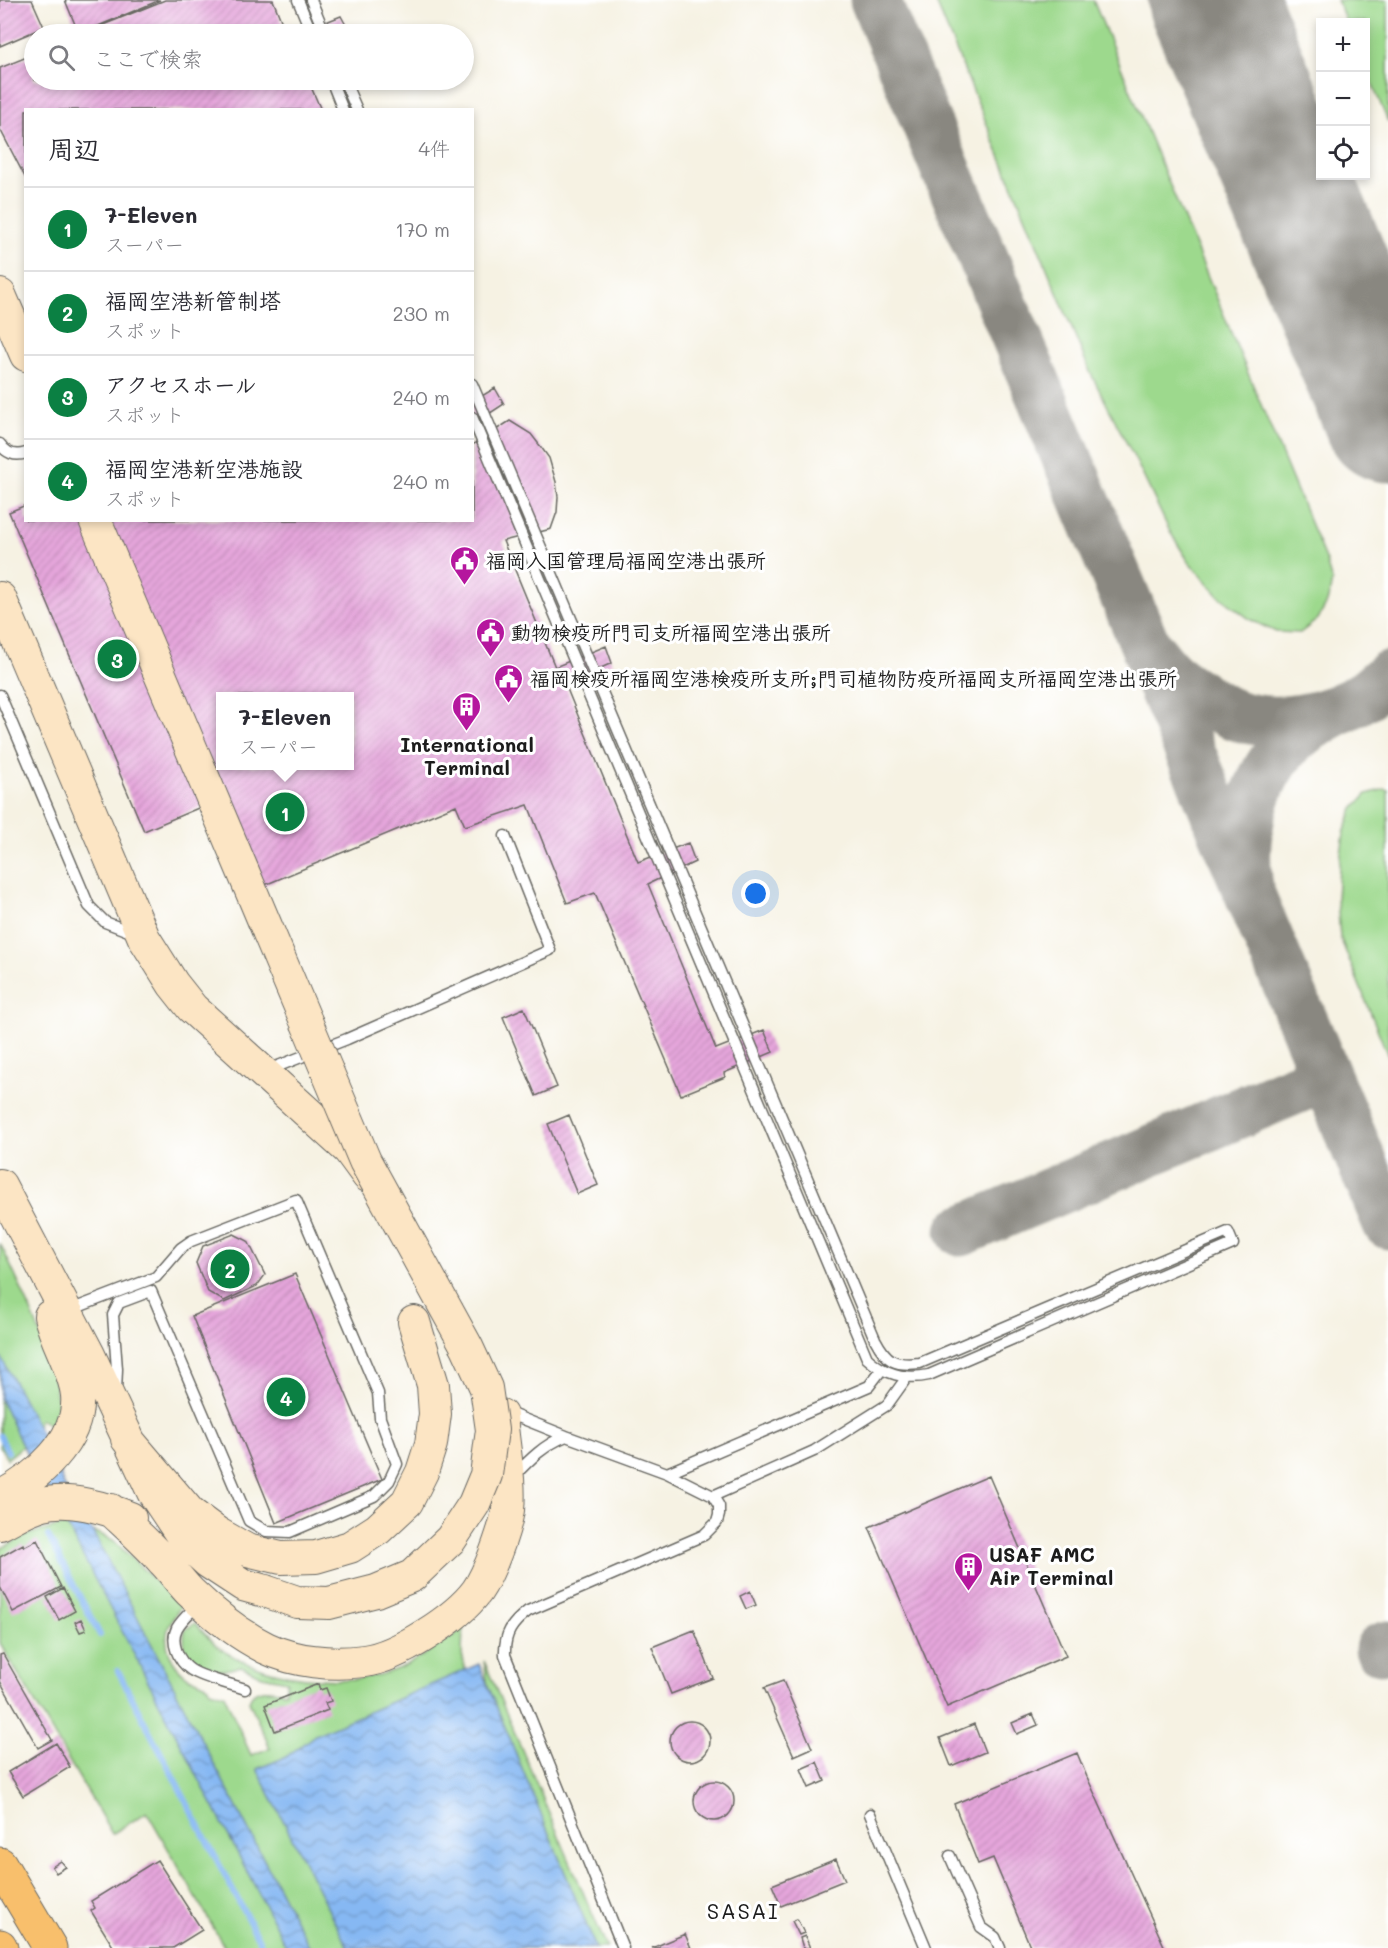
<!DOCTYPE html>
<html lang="ja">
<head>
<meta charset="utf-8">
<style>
  :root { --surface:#fff; --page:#f7f7f7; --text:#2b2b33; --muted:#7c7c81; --line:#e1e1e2; --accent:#0b8043 }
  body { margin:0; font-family:Mali,"Klee One",sans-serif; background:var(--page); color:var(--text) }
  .controls { position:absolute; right:18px; top:18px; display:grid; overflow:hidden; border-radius:0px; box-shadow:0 3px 9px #0003 }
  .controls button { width:54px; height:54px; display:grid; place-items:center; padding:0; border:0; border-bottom:2px solid var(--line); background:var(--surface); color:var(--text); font:30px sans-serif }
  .you { position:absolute; left:756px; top:894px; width:21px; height:21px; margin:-15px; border:4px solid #fff; border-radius:50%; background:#1a73e8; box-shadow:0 0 0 9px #1a73e833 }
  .badge { display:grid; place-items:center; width:39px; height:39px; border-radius:50%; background:var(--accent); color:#fff; font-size:20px; font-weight:700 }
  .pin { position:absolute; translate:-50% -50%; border:3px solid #fff; box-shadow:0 2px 6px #0006 }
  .popup { position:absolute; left:216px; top:692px; width:138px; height:78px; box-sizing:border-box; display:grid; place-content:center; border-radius:0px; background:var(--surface); filter:drop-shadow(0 2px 4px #0005); font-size:20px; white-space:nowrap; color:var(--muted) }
  .popup b { font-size:22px; color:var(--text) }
  .popup::after { content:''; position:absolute; left:50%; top:100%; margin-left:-12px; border:12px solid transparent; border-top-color:var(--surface) }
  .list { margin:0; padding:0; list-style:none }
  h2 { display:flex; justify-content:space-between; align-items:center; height:78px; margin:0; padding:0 24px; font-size:26px }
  h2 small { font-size:20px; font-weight:400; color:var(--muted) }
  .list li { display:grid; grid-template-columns:39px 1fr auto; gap:18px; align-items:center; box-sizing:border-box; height:84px; padding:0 24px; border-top:2px solid var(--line) }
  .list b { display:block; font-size:22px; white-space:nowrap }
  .list p { margin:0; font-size:20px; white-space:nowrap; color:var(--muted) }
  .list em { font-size:20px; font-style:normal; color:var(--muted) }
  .icon { flex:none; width:33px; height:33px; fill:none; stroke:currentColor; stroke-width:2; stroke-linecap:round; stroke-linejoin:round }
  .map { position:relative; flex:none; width:1388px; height:1948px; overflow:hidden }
  .search { position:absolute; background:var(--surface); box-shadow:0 3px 9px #0003; left:24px; top:24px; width:450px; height:66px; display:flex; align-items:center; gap:15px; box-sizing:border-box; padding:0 21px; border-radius:33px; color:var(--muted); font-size:22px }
  .panel { position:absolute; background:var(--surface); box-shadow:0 3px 9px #0003; left:24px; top:108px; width:450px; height:414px; border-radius:0px }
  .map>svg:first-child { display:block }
  .grass { fill:#9dd98d; stroke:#5c7a54; stroke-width:1.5 }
  .water { fill:url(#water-waves); stroke:#516a88; stroke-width:1.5 }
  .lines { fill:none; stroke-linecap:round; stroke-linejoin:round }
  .stream { stroke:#86b8f3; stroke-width:6 }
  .taxiway { stroke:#898780; stroke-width:51 }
  .runway { stroke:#898780; stroke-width:129 }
  .building { fill:url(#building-hatch); fill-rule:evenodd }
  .lane-casing { stroke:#686762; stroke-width:13 }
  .secondary-casing { stroke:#686762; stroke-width:34 }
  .highway-casing { stroke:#686762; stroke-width:35 }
  .lane { stroke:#fff; stroke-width:10 }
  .secondary { stroke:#fce5c4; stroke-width:32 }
  .highway { stroke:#f8bf6c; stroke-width:33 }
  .secondary-bridge-casing { stroke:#686762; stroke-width:34; stroke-linecap:butt }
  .secondary-bridge { stroke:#fce5c4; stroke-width:32 }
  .labels { text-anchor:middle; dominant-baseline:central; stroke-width:6; stroke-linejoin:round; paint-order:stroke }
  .poi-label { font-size:20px; font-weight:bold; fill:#1c1c1c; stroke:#fff; text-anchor:start }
  .quarter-label { font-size:22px; letter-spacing:1.5px; fill:#1c1c1c; stroke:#fff }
</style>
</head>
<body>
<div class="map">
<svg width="1388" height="1948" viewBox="0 0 1388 1948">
  <defs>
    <pattern id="water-waves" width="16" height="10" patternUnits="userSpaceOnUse" patternTransform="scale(1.5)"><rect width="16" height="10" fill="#86b8f3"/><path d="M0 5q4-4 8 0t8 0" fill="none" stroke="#6d95c4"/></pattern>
    <pattern id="building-hatch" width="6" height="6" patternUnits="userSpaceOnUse" patternTransform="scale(1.5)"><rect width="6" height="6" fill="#e5a6db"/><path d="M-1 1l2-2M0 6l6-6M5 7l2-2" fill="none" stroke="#c48ebb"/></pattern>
  </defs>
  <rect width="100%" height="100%" fill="#fff"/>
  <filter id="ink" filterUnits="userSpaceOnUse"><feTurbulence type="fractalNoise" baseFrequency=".0167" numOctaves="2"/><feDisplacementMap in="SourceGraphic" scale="12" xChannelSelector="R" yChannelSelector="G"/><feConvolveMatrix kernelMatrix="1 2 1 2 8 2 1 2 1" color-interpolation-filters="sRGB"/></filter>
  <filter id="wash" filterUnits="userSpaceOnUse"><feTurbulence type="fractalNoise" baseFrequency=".008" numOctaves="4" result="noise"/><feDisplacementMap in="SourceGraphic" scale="24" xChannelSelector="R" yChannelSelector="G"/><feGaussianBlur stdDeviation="1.35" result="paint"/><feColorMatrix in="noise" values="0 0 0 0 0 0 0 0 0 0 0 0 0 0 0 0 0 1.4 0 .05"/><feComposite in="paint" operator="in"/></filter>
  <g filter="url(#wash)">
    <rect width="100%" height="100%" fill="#f6f2e3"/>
    <path class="grass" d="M935 0H1093L1326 561 1332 582 1327 603 1318 619 1300 633 1276 632 1251 620 1219 596 1189 562 1170 532 1138 465 1091 374Z
      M1337 0H1388V122L1366 68V22H1346Z
      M1385 789 1388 790V1056L1340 937 1337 899 1339 868 1344 833 1353 809 1367 794Z
      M0 1243C17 1281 74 1389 52 1426L40 1419 30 1440 7 1459 0 1446Z
      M60 1526 88 1529 113 1540 181 1606C177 1613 172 1619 169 1626 162 1644 171 1665 187 1676 195 1681 205 1681 210 1690L224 1694 251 1755 270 1748 249 1701C254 1685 272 1690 285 1692L287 1681 262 1676 241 1666C212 1677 178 1666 185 1630L195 1623C202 1630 209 1640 217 1646 260 1679 347 1690 397 1669 418 1661 437 1646 456 1634L463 1626 462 1654 485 1770 503 1785 484 1661 607 1948H225L147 1812 112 1834 0 1643V1549L29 1534Z"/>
    <path class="water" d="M0 1355 58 1466 63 1484 93 1532 310 1948H287L61 1514 22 1445 0 1398Z
      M479 1664 596 1948H348L257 1769 286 1757 315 1735Z"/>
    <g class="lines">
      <path class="stream" d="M0 1436 8 1452
        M48 1536 100 1635
        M118 1671 263 1948"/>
      <path class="taxiway" d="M875 0 1388 1224
        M1154 656C1169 677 1185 687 1206 699 1214 704 1222 710 1230 713 1273 730 1330 719 1367 694 1374 688 1381 682 1388 676
        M1247 878C1241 829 1255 772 1294 738 1306 728 1319 720 1332 713
        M961 1231 1305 1085C1316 1075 1318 1066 1316 1052
        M1380 1649 1388 1646"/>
      <path class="runway" d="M1212 0 1388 418"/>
    </g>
    <g id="blocks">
      <path class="building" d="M0 0H32L44 27 0 46Z
        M65 0H160L79 34Z
        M165 0H273L282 23H285L290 34H81Z
        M341 16 347 27 329 34H296Z
        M34 54V80H308L321 110H26V179L0 129V68Z
        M495 388 504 404 472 425V402Z
        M510 421 531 434 541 447 549 458 556 482 558 497 557 512 551 529 503 541 555 667 606 646 612 663 565 684 638 862 688 843 695 862 648 884 716 1049 764 1030 773 1052 724 1073 725 1077 681 1095 595 893 567 903 528 805 465 826 456 805 260 887 222 798 144 831 9 512 26 505V520H472V445ZM220 696H350V766H220Z
        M524 1008 557 1087 536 1096 503 1017Z
        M569 1115 598 1185 577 1194 548 1124Z
        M234 1234 248 1241 265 1275 257 1286 224 1301 208 1292 196 1263 203 1246Z
        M295 1274 382 1479 276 1523 192 1316Z
        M989 1476 1066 1656 947 1707 869 1527Z
        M37 1540 61 1587 13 1612 0 1587V1557L23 1544 24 1547Z
        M63 1588 75 1611 59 1620 47 1597Z
        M750 1591 756 1605 746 1609 740 1596Z
        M81 1619 86 1630 80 1632 75 1622Z
        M694 1630 713 1678 671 1694 652 1647Z
        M3 1654 52 1740 38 1748 0 1681V1655Z
        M783 1681 812 1748 794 1756 764 1688Z
        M318 1684 320 1690 326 1688 331 1701 325 1703 328 1710 275 1731 265 1705Z
        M1033 1714 1038 1725 1017 1734 1012 1723Z
        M670 1741a20 20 0 1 1 40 0a20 20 0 1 1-40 0Z
        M974 1724 985 1752 951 1766 940 1738Z
        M56 1743 70 1767 23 1796 8 1772Z
        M1077 1753 1087 1777 1165 1948H1031L993 1858 978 1864 954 1804Z
        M817 1762 825 1781 809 1788 801 1769Z
        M694 1801a20 20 0 1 1 40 0a20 20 0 1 1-40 0Z
        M836 1859 845 1880 781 1906 772 1885Z
        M157 1860 202 1930 173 1948H114L91 1911 95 1908 91 1901Z
        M61 1861 66 1867 56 1873 52 1867Z
        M797 1919 804 1933 799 1935 792 1921Z
        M685 1934 691 1948H652Z
        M805 1936 810 1948H803L800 1938Z"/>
    </g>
  </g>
  <g filter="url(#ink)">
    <use href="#blocks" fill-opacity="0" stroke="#686762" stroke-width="1.5"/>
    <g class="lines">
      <defs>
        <path id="lane" d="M298 0 312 34
          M311 0 325 34
          M331 80 343 110
          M344 80 357 110
          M472 384 875 1339C887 1362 895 1366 920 1363L1228 1232 1233 1244 929 1375C906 1380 884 1374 867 1358L472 417
          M0 444C6 453 15 457 26 453
          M0 695 89 906 105 922 136 934
          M268 1070 347 1039 550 950 505 836
          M70 1310 156 1277 181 1248 191 1241 296 1200 378 1393 380 1418 397 1464 389 1481 374 1496 290 1532 266 1531 249 1521 151 1291 119 1303 113 1315 117 1369 116 1391
          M506 1412 566 1436 667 1473 713 1496 719 1506V1515L717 1522 704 1535 528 1611C512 1623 504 1634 505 1655L623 1948
          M667 1473 869 1386 882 1369
          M514 1476C530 1459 544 1445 566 1436
          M713 1496 814 1451 887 1405 907 1377
          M199 1603C192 1611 182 1619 177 1628 170 1642 178 1661 191 1670 206 1679 228 1683 245 1689
          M870 1814 926 1948
          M950 1856 981 1927 995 1937 1000 1948"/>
        <path id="secondary" d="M0 295 26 355
          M95 520 306 1021
          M0 598 144 938 173 984 192 1008 349 1150 368 1176
          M0 1185 89 1355 153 1492 187 1543 208 1562 243 1585 265 1591
          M127 1439 190 1513 217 1533 247 1550 281 1558 316 1557 350 1547 378 1529 407 1502 422 1472 431 1444 435 1414 433 1385 414 1322
          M0 1497C36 1478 81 1441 77 1395 74 1368 56 1343 50 1316
          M111 1510C129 1527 147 1543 163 1561 173 1571 180 1582 190 1592 212 1613 238 1634 266 1648 295 1662 332 1665 364 1661 398 1657 457 1618 477 1591 489 1574 505 1530 508 1510 511 1479 503 1446 501 1415
          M0 1524C14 1517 27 1508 43 1504 69 1497 106 1508 130 1518"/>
        <path id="highway" d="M0 1864 50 1948
          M0 1946 1 1948"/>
      </defs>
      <use href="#lane" class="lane-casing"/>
      <use href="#secondary" class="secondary-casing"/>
      <use href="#highway" class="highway-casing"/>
      <use href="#lane" class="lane"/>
      <use href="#secondary" class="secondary"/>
      <use href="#highway" class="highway"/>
      <defs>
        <path id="secondary-bridge" d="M265 1591 297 1602 329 1603 376 1591 412 1576 451 1539 474 1504 486 1475 492 1430 486 1388 467 1347 365 1161 306 1021"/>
      </defs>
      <use href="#secondary-bridge" class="secondary-bridge-casing"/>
      <use href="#secondary-bridge" class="secondary-bridge"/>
    </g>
  </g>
  <defs>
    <symbol id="civic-pin" viewBox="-11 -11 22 30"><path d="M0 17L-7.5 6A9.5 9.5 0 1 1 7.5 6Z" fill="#b5179e" stroke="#fff"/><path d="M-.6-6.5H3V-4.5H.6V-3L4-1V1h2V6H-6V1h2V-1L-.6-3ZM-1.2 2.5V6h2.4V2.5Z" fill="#fff"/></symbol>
    <symbol id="building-pin" viewBox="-11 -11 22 30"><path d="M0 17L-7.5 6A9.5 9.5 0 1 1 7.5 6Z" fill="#b5179e" stroke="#fff"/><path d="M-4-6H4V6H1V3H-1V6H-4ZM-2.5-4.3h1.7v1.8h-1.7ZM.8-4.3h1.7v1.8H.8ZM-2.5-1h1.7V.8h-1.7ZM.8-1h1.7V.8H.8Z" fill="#fff"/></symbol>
  </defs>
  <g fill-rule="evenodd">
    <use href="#civic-pin" x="448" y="544" width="33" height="45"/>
    <use href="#civic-pin" x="474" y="616" width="33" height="45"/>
    <use href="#civic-pin" x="492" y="662" width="33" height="45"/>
    <use href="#building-pin" x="450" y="690" width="33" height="45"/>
    <use href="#building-pin" x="952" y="1550" width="33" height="45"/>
  </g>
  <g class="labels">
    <g class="poi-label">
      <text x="486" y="560">福岡入国管理局福岡空港出張所</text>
      <text x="511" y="632">動物検疫所門司支所福岡空港出張所</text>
      <text x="530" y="678">福岡検疫所福岡空港検疫所支所;門司植物防疫所福岡支所福岡空港出張所</text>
      <text x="467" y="744" text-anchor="middle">International<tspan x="467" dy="23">Terminal</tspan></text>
      <text x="989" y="1554">USAF AMC<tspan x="989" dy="23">Air Terminal</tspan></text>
    </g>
    <g class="quarter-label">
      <text x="743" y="1910">SASAI</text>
    </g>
  </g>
</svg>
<div class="controls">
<button>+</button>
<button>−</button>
<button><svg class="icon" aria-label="locate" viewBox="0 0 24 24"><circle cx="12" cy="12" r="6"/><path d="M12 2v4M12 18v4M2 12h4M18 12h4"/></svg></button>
</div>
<div class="you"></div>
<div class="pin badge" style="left:285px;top:812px">1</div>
<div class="popup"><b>7-Eleven</b>スーパー</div>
<div class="pin badge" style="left:230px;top:1269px">2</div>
<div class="pin badge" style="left:117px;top:659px">3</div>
<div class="pin badge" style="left:286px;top:1397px">4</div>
<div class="search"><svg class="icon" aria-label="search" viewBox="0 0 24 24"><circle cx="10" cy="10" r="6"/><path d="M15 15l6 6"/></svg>ここで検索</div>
<section class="panel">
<h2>周辺<small>4件</small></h2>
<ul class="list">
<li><span class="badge">1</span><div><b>7-Eleven</b><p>スーパー</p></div><em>170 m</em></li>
<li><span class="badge">2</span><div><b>福岡空港新管制塔</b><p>スポット</p></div><em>230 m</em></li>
<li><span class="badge">3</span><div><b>アクセスホール</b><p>スポット</p></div><em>240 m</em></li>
<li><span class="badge">4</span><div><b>福岡空港新空港施設</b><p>スポット</p></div><em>240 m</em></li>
</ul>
</section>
</div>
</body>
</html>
